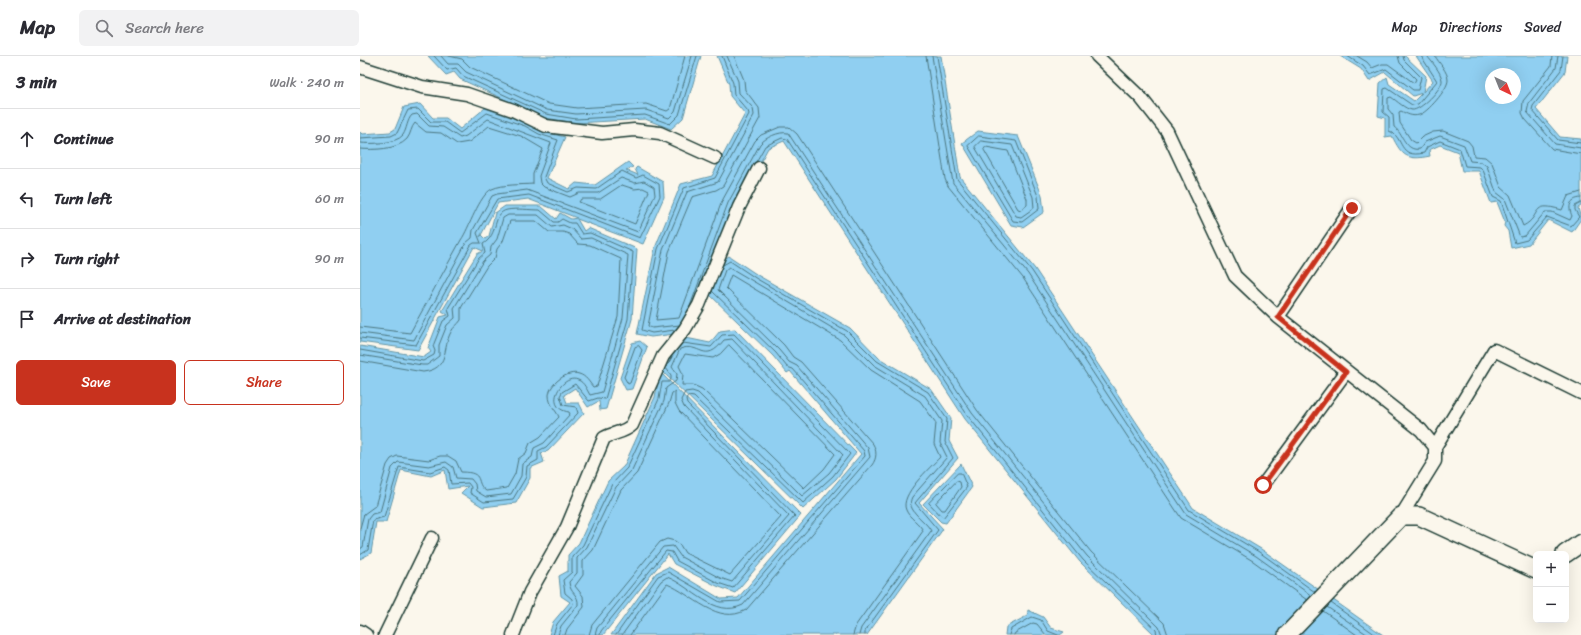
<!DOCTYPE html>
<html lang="en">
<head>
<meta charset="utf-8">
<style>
  :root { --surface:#fff; --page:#f2f2f3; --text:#2b2b33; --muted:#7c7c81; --line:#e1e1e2; --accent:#c8321e }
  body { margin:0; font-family:Sriracha,sans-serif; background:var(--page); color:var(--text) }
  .controls { position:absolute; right:12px; bottom:12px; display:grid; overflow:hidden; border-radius:6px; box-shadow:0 4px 16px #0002 }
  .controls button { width:36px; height:36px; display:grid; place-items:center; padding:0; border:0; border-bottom:1px solid var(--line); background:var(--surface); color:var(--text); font:20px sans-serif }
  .compass { position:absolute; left:1125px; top:12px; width:36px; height:36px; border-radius:50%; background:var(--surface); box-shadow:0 4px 16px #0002; rotate:137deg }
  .stop { position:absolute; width:12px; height:12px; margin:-9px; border:3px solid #c8321e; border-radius:50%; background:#fff }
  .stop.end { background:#c8321e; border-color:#fff; box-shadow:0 1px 4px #0008 }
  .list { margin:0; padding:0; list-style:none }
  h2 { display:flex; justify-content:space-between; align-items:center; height:52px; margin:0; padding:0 16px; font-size:17px }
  h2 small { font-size:13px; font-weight:400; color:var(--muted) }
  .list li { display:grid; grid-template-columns:26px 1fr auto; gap:12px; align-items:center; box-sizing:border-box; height:60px; padding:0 16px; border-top:1px solid var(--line) }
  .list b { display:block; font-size:15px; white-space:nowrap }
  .list em { font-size:13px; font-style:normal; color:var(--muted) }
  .actions { display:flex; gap:8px; padding:12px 16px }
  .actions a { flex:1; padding:9px 0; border:1px solid var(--accent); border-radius:6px; text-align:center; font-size:14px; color:var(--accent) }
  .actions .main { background:var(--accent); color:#fff }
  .icon { flex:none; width:22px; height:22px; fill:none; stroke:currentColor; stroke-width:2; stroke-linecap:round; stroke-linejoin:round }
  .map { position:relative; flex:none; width:1221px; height:579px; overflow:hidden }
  header { display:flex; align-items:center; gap:24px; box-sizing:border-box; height:56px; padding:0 20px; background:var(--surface); border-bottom:1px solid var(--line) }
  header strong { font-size:19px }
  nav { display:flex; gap:22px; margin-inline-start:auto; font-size:14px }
  .search { width:280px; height:36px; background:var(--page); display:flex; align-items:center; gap:10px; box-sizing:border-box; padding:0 14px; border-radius:6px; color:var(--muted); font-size:15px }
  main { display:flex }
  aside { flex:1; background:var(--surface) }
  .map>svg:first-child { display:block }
  .water { fill:#90cff1; stroke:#6395a5; fill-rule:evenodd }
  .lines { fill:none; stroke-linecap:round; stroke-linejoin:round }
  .shore { stroke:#4c7780; stroke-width:1 }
  .street-casing { stroke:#1f3d34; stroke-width:15 }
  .secondary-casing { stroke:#1f3d34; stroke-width:20 }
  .street { stroke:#fbf7ec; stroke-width:12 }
  .secondary { stroke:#fbf7ec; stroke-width:17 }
  .route { stroke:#c8321e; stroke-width:5 }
</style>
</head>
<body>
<header>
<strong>Map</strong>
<div class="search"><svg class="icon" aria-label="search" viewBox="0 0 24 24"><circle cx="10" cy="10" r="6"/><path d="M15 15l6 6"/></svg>Search here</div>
<nav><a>Map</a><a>Directions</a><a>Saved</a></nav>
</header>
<main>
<aside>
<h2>3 min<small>Walk · 240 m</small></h2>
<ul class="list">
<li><svg class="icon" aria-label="ahead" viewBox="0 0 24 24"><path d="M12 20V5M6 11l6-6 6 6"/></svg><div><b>Continue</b></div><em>90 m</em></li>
<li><svg class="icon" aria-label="left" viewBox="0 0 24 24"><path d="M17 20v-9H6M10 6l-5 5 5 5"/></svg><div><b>Turn left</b></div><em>60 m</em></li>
<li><svg class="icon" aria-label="right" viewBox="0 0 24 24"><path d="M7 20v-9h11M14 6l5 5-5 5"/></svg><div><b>Turn right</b></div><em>90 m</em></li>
<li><svg class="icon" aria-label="arrive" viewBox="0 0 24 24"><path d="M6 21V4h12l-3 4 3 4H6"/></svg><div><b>Arrive at destination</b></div></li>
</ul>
<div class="actions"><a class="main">Save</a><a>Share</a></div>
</aside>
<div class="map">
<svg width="1221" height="579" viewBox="0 0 1221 579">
  <rect width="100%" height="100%" fill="#fbf7ec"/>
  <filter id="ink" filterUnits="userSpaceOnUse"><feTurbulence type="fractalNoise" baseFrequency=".025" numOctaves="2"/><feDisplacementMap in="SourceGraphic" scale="8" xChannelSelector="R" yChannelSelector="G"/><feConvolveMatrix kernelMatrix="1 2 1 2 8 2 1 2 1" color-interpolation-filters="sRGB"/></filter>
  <g filter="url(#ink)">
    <path class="water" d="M68 0H341L323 62 311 73 285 63 216 67 185 62 100 23 94 16 86 19Z
      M357 0H581L600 121 675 213 833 452 901 493 1023 579H795L720 506 605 363 424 85 408 92 376 151 330 276 291 281 277 278 295 192 321 128 352 120 385 58 370 40 369 28Z
      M980 0H1045L1066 20 1063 36 1073 25 1056 0H1207L1205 16 1176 53 1200 81 1221 83V150L1218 152 1221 163 1212 176 1188 164 1169 188 1151 192 1148 175 1144 170 1145 166 1137 146 1131 147 1119 115H1102L1098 96 1080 89 1069 94 1070 100C1047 105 1042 100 1032 80L1025 81V62L1018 60 1020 27 1027 21 1029 28 1054 45 1062 37 1053 40 1025 16 1009 25 1001 13ZM1131 18H1155V42H1131Z
      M60 48 73 62H86L100 73 125 52 167 67 180 75 205 81 187 122 209 133 216 127 235 129 268 106 273 111 266 114 278 119 275 113 277 111 303 126 304 141 283 188 217 163 224 175 228 172 277 193 272 263 246 353 240 354 239 345 228 351 215 332 204 339 207 347H219L224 357 188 395 181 397 184 406 170 412V422L156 447 123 451 101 437 108 430 88 433 85 414 71 420 41 414 26 466H16L11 497 0 503V290L64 301 71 296 68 292 80 261 88 259 82 255 117 198 123 195 114 191 58 294 0 286V76L2 78 30 76 35 73 44 51ZM168 143 217 162 211 163 200 157 196 163 181 150H145L135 157 129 180 125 183 121 179 120 181 138 147Z
      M618 75 658 80 682 139 684 156 663 171 651 169 602 87Z
      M369 200 399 220 490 272 519 302 571 333 591 362 589 385 598 402 559 447 583 473 507 579H251L296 517 308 511 361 543 378 542 501 398 430 315 427 317 413 300 347 236 357 208Z
      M375 273 496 397 476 423 443 453 301 314 314 285 326 282 350 287 360 275Z
      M280 285 287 291 272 333 266 334 260 322 272 287Z
      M300 316 441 459 375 537 357 530 314 508 308 498 243 579H189L193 566 210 546 201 540 199 520 208 515V499L219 487 248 425 264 410 295 341Z
      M601 408 612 431 586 467 581 466 563 448Z
      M668 554 683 561 691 572 704 576 700 579H645L646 571 667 560Z"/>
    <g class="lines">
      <path class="shore" d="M74 0 87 14 96 12 103 20 186 58 216 63 285 59 310 68 319 59 337 0
        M81 0 88 8H98L106 16 187 54 216 58 286 54 309 62 315 56 332 0
        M89 0 102 3 110 11 189 48 217 52 286 48 307 55 310 53 325 0
        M374 0 384 24 385 34 399 52 400 62 363 130 356 134 332 141 309 196 296 264 319 262 362 145 395 85 401 79 420 71H429L437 78 617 354 731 496 804 567 808 579
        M566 0 585 123 588 130 663 222 821 462 893 505 947 544
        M572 0 593 127 668 218 826 458 896 500 952 540
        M577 0 597 123 672 215 829 454 899 496 955 536
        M987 0 1003 10 1010 19 1026 13 1053 34H1058L1061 21 1044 4 1043 0
        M997 0 1007 6 1012 12 1022 8H1028L1054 27 1056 23 1040 7 1038 0
        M1061 0 1077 25 1058 48 1052 49 1027 32 1024 33 1023 56 1029 61V75C1045 81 1037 103 1064 97L1067 91 1080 85 1100 93 1105 110 1120 111 1123 114 1133 141 1141 145 1155 187 1167 184 1187 161 1211 170 1219 161 1215 154V150L1221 147
        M1067 0C1072 6 1081 16 1082 24 1083 32 1060 55 1052 54 1045 53 1037 45 1031 41L1028 42V53L1033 59 1034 71C1043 77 1045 96 1060 93L1065 86 1080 80 1104 89 1110 105 1121 106 1127 110 1136 136 1145 143 1160 181 1165 180 1185 156H1192L1210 164 1212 160C1208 151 1209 143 1221 142
        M1075 0C1079 7 1088 16 1088 24 1088 33 1067 57 1059 59 1052 61 1047 58 1041 55L1039 56 1040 67 1051 84 1056 87 1062 81 1073 76 1083 75 1108 85 1112 90 1114 100 1125 101 1132 107 1141 131 1150 139 1163 170C1183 160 1169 144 1202 154L1208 140 1221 136
        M1192 0 1191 10 1163 45 1162 57 1165 63 1192 93 1221 98
        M1198 0 1196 12 1169 47 1167 56 1195 88 1221 92
        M1203 0 1201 14 1173 50 1172 54 1198 84 1221 87
        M619 80 656 85 678 140 679 153 662 166 653 165 608 90Z
        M0 82 31 80 37 77 48 54 58 53 71 66H85L100 77 127 57 165 70 179 78 198 84 184 121 187 127 208 136 218 132 236 133 262 115 276 122 283 119 299 128 300 140 280 182 169 139 137 143 117 177 121 187H114L111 189 56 289 0 282
        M621 85 652 89 673 141 674 152 661 161 656 160 615 91Z
        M0 87C11 88 36 88 43 79 47 73 47 64 52 59L57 58 69 70 83 71 100 82 106 80 128 63 191 87 179 120 180 127 184 131 210 141 219 137H238L261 122 275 127 284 125 294 131 295 139 278 176 167 134 137 138 132 140 113 174 112 182 106 187 54 284 0 277
        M626 91 648 95 667 143V149L661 154 658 153 624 94Z
        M0 93C13 94 37 94 47 83 51 78 51 71 55 67L66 76 81 77 97 88 109 86 129 70 161 80 183 93 173 118V128C161 129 143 128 132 133 119 139 109 173 101 184L50 277 0 271
        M396 106 405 90 422 82 427 83 608 360 723 504 796 574 797 579
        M262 129 274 133 283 132 289 135 275 168 219 146 221 143H240Z
        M363 209 370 205 397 223 487 275 517 305 568 336 587 363 585 386 593 402 555 447 578 474 505 575V579
        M329 253 368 147 400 88C405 82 419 75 428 77L612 357 727 500 799 571 802 579
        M320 269 292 272 288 270 303 194 327 136 358 126 394 59 393 52 379 37 378 25 367 0
        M315 274 292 277 282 274 298 193 324 132 355 122 389 58 388 55 374 39 373 27 362 0
        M369 289 475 398 464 413 444 432 342 333 333 329H322L323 318 319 310 325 298 353 302 360 298Z
        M279 290 282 294 270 327 268 328 264 321 275 291Z
        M0 294 63 305 74 299 75 295 73 290 83 265 90 260 88 252 119 202 125 197 123 188C139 179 132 157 147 154 157 152 170 154 180 154L194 166H198L202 163 210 167H215L222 178 230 177 273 196 268 263 245 343 238 342 229 345 215 328 202 336 200 340 203 349 216 351 218 357 186 391 178 395V404L167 410 166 421 153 443 124 446 110 437 111 431 108 427 91 428 89 414 85 411 70 416 39 411 24 461 13 464 8 494 0 499
        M0 299 62 309H67L79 300V289L87 269 95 262 94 252 123 205 130 199 131 191 137 183 143 162 148 159H178L192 171 203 169 212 173 221 183 231 182 268 199 263 262 242 336 230 339C227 334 224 326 218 324 202 317 182 352 209 356L210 358 184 387 174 392 172 401 162 408 161 420 151 438 126 441 116 435 115 428 111 423 96 422 93 411 86 406 69 410 38 406 32 412 20 456 12 458 8 463 3 491 0 493
        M0 305 63 316C90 313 82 292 91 276 93 271 98 269 101 264V252L127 210 135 202 137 193 143 185 150 165H176L189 176H203L209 178 218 188 230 189 261 203 258 261 237 330 233 331C229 326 226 320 219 318 208 314 190 327 189 339 189 349 196 354 199 361L180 381 170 387 166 397 158 403 155 418 147 432 126 435C114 427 126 416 101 416L96 405 88 400H80L69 404 37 400 31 403 27 409 15 450 4 458 0 472
        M598 417H601L607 431 583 462 569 447Z
        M597 425 600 426 601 431 585 454H582L576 447Z
        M971 547 1016 579
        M967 551 1008 579
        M963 555 997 579
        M193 579 197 568 213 548 212 543 205 537 203 524 212 516V501L223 489 252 428 267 412 299 343 302 326H309L311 323V319L306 312 312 301
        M198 579 201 570 218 549C219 538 210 538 209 526L217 517V502L227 491 256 431 272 414 304 345 306 332 316 325 317 318 312 311 320 293C340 285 344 310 364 284L372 283 483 399 469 417 442 440 338 337 332 335 325 336 321 344 324 351 429 460 372 526 360 522 321 501 313 490 303 491 237 572 235 579
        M205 579 207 573 224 551 223 540 215 530 223 519V505L233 494 261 434 277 417 309 347 312 337 315 335V347L319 355 421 461 370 519 325 497 320 489 315 485 307 483 300 486 232 569 229 579
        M240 579 241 575 306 495 312 496 317 505 358 527 373 532 435 460 327 348 326 344 328 340 334 341 443 447 473 420 490 398 374 278 362 279 351 291 323 287
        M256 579 298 520 308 516 360 546 380 545 505 400 504 395 433 313 427 311 416 297 352 235
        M262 579 301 525 307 521C331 530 355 563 383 549L510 401 508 392 437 310 429 306 419 294 358 234 365 214 369 211 484 279 514 309 565 340 582 365 580 387 587 401 552 441C545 455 566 464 571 475L501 572 499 579
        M270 579 307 528C332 538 358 570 386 554L512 409C517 402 517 395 513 388L441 306 433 301 424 289 366 232 371 219 480 284 511 314 560 345 576 367 574 388 580 401C570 412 539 439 546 454 549 462 560 467 563 475L496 569 493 579
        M649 579 651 573 672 561 681 564 688 575 698 579
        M654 579 655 577 673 567 677 568 686 579"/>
      <defs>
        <path id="street" d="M737 0 781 42 807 75 875 220 918 261 1061 374 1075 391V405L1041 460
          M0 11 62 31 107 38 153 54 186 70 242 77 274 74 300 77 355 102
          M918 261 992 152
          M1075 391 1134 294 1221 337
          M903 429 986 316
          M0 575 6 579
          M25 579 72 482
          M153 579 170 536 207 471 244 382C254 376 264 377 272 369L303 300 325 273 339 249 379 151 399 112"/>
        <path id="secondary" d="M1205 498 1221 487
          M927 579 1041 460H1059L1176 514"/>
      </defs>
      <use href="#street" class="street-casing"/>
      <use href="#secondary" class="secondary-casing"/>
      <use href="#street" class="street"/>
      <use href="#secondary" class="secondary"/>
    </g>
  </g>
  <g class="lines" filter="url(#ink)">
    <path class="route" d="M903 429 986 316 918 261 992 152"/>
  </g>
</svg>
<div class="controls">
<button>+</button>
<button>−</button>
</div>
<svg class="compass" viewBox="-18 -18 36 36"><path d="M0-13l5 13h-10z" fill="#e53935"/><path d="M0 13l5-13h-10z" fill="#7c7c81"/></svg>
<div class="stop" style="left:903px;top:429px"></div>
<div class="stop end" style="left:992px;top:152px"></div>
</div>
</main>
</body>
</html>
